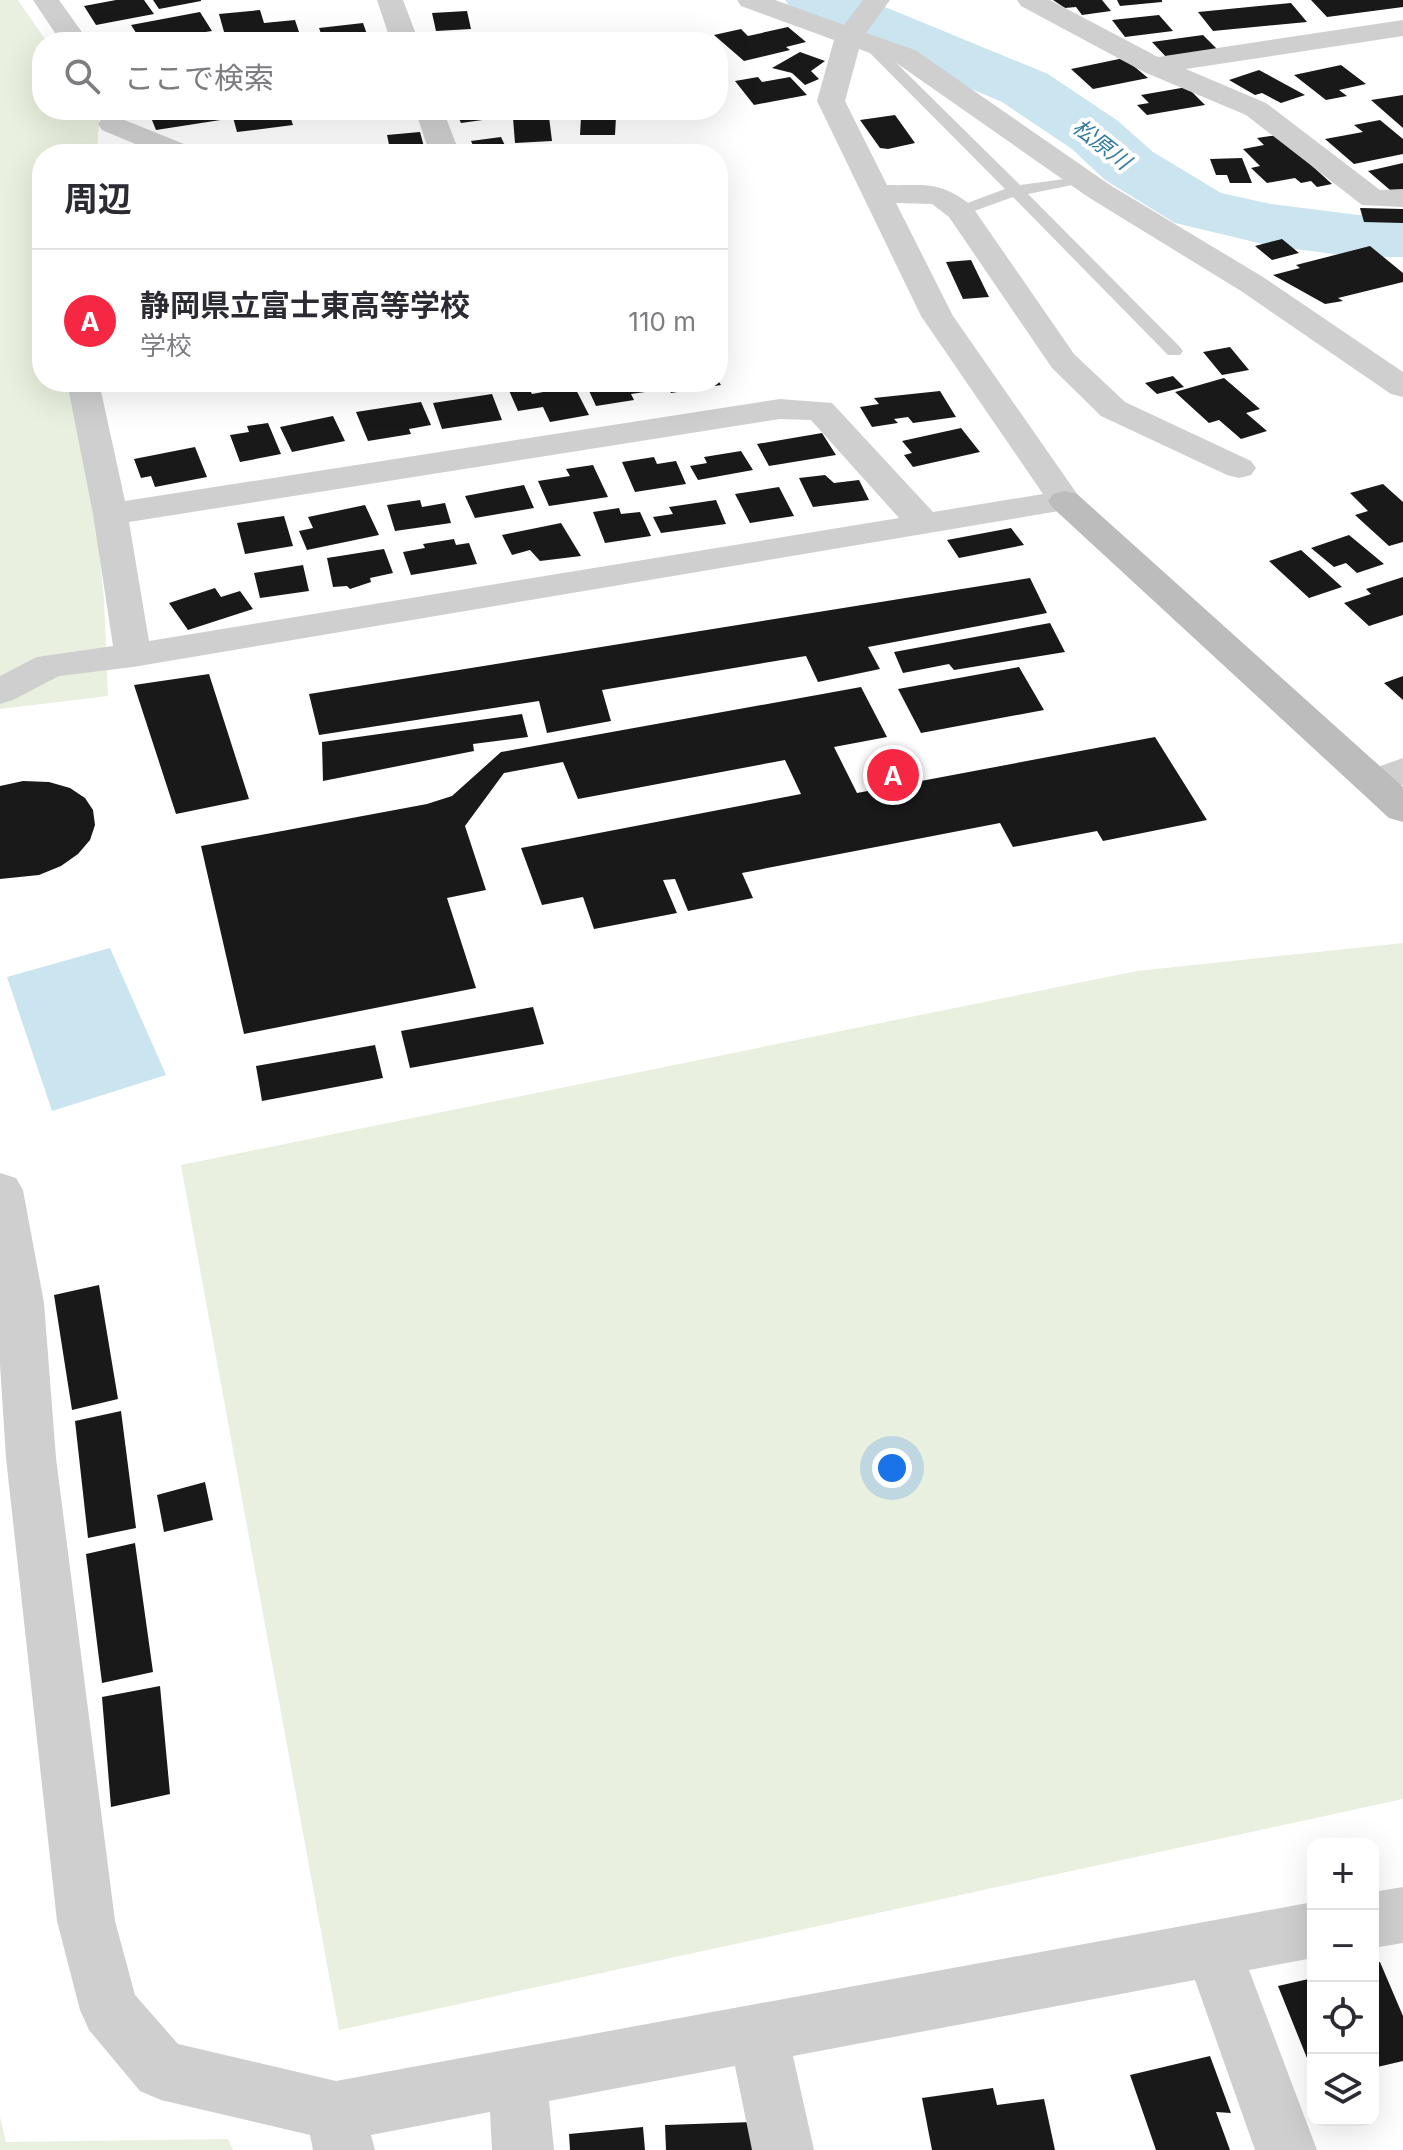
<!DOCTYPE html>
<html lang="ja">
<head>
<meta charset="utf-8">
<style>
  :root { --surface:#fff; --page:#f7f7f7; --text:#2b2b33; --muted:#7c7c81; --line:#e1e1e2; --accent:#f62743 }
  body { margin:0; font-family:Inter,"Noto Sans JP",sans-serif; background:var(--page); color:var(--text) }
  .controls { position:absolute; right:24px; bottom:24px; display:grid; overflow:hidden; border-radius:16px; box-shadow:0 8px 32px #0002 }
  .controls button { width:72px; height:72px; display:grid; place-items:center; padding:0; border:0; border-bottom:2px solid var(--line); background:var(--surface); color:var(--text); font:40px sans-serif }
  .you { position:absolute; left:892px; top:1468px; width:28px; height:28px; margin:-20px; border:6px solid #fff; border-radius:50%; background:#1a73e8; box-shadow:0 0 0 12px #1a73e833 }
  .badge { display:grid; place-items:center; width:52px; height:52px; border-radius:50%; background:var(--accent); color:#fff; font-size:26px; font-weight:700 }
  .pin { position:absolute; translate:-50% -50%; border:4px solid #fff; box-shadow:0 2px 8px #0006 }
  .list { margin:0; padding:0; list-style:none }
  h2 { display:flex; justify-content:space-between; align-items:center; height:104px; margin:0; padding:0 32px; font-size:34px }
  h2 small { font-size:26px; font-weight:400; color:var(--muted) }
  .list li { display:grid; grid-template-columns:52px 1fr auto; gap:24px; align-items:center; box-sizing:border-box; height:144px; padding:0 32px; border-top:2px solid var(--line) }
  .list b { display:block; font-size:30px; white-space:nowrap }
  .list p { margin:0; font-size:26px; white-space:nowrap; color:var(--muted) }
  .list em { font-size:26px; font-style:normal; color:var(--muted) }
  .icon { flex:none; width:44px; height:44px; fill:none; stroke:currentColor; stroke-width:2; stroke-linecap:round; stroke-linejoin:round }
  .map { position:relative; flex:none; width:1403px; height:2150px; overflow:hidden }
  .search { position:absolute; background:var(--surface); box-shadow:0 8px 32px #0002; left:32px; top:32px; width:696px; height:88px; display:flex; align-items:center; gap:20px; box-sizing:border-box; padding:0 28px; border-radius:32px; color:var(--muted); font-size:30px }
  .panel { position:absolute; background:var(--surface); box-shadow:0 8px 32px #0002; left:32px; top:144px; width:696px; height:248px; border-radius:32px }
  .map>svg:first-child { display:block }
  .green { fill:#e9f0df }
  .water { fill:#cae4f0 }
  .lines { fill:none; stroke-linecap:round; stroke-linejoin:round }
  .river { fill:#cae4f0; fill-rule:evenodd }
  .building { fill:#191919 }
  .lane { fill:#cfcfcf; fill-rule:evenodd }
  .street { fill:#cfcfcf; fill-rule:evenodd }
  .secondary { fill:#bcbcbc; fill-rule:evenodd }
  .labels { text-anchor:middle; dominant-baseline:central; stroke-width:8; stroke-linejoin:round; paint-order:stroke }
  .far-water-label { font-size:22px; font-style:italic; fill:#367c9e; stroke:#fff }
</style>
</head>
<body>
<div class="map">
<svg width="1403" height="2150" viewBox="0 0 1403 2150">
  <rect width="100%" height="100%" fill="#fff"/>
  <path class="green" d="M0 0H18L47 42H42V110H93L99 120 97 154H42V382H82L104 599 108 696 0 709Z
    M1403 943V1799L339 2030 181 1165 1137 971Z
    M0 2117 6 2142 228 2139 233 2150H0Z"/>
  <path class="water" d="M110 948 166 1075 52 1111 7 977Z"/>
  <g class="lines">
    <path class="river" d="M785 0H868L1048 74 1118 121 1153 152 1221 193 1271 204 1358 215H1403V257H1358L1271 246 1175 223 1105 180 1072 149 1002 102 794 13Z"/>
  </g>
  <path class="building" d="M116 0H144L154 14 96 25 84 6Z
    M153 0H201V1L159 9Z
    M1053 0H1102L1111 11 1082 15 1076 7 1065 8Z
    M1117 0H1162V2L1120 6Z
    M1311 0H1403V7L1327 17Z
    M1291 3 1307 22 1213 31 1198 12Z
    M260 10 264 23 295 20 302 41 239 42 238 38 226 39 219 14Z
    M467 11 471 29 436 31 432 13Z
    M200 12 212 31 142 42 131 25Z
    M1159 15 1173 31 1125 37 1112 20Z
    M363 23 368 37 324 42 319 28Z
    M788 27 806 42 786 47 790 50 744 61 714 35 741 29 748 36Z
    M1203 35 1219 51 1168 59 1152 42Z
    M800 52 825 61 811 71 819 79 805 85 792 73 772 68Z
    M1124 58 1148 78 1093 89 1071 69Z
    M1341 65 1366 84 1339 90 1347 96 1326 100 1294 75Z
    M1259 70 1305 95 1281 103 1262 93 1255 95 1229 80Z
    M758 77 762 82 790 77 807 95 754 105 735 81Z
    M1187 87 1205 105 1147 115 1137 105 1149 103 1141 95Z
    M1403 95V128L1371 100Z
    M148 110H223L227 119 156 130Z
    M231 110H288L293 125 237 132Z
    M321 110H387V112L323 118Z
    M455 110H493L497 118 461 123Z
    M895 115 915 143 888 149 880 148 860 120Z
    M549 117 552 141 515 143 513 118Z
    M581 117H616L615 135H580Z
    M1380 120 1403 139V154L1354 164 1325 139 1363 132 1354 125Z
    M420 132 426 154H391L387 135Z
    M1278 135 1332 184 1317 187 1311 181 1301 183 1295 178 1267 183 1251 168 1260 166 1243 149 1264 145 1257 138Z
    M501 137 509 154H477L471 141Z
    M1242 158 1252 183H1230L1227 175H1216L1210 159Z
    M1403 163V194L1397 196 1368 171Z
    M1360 208 1403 209V223L1364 222Z
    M1282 239 1299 253 1272 260 1255 246Z
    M1370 246 1403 273V282L1338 298 1343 301 1325 304 1273 275 1300 268 1296 265Z
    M971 260 989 297 963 299 946 262Z
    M1230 347 1249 370 1222 375 1203 352Z
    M1173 376 1184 387 1157 394 1145 383Z
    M1224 378 1260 409 1246 413 1267 431 1241 439 1219 420 1209 423 1175 392Z
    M544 382H572L589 415 550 422 543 407 518 411 507 386 526 383 532 394 549 391Z
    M585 382H655L659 390 631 394 634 400 596 406Z
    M665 382H719L721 385 671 393Z
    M940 391 956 417 913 423 908 417 894 419 898 423 872 427 860 407 879 404 874 398Z
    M492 394 502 420 442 429 433 403Z
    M421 402 431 425 409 429 411 434 368 441 356 412Z
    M333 416 345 441 292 452 280 427Z
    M268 423 281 454 240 462 230 435 249 432 247 426Z
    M961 428 980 452 913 467 904 455 912 453 902 441Z
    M822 433 836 455 769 466 757 444Z
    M195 447 207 477 155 487 151 476 141 478 134 459Z
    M741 451 753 470 698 480 690 466 707 463 704 457Z
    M654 457 657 464 676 461 686 484 635 492 622 462Z
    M593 465 608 497 549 506 538 481 570 476 566 469Z
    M825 475 834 483 859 480 869 500 813 507 799 478Z
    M1383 484 1403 502V542L1389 546 1355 515 1368 511 1350 493Z
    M524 485 534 508 475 518 465 496Z
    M779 487 794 516 750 523 735 494Z
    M420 500 422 507 445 503 451 523 395 531 387 505Z
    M716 500 726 524 661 533 653 517 673 514 669 507Z
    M365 505 379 535 307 550 299 531 313 528 308 517Z
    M619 508 621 514 640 512 651 536 605 543 593 512Z
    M284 516 293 546 245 554 237 523Z
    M561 523 581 556 540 561 530 550 512 555 502 535Z
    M1011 528 1024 545 959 558 947 540Z
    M1349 535 1384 564 1357 573 1346 563 1334 567 1311 548Z
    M454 539 456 545 469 543 477 564 411 575 403 552 425 548 423 544Z
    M384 549 393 573 370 578 371 582 350 589 347 586 333 587 327 558Z
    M1301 550 1342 587 1309 598 1269 561Z
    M303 565 309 591 260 598 254 573Z
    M1403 577V615L1369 626 1344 603 1371 594 1366 589Z
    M1030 578 1047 613 868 647 880 669 818 682 806 656 602 690 611 721 547 733 539 701 319 735 309 694Z
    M215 588 221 597 240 591 253 609 188 630 169 603Z
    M1050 623 1065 652 954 670 949 664 903 673 894 652Z
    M1019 667 1044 710 921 733 898 689Z
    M209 674 249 799 176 814 134 685Z
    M1403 676V700L1384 683Z
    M861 687 887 737 834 747 857 793 1155 737 1207 820 1103 841 1097 831 1013 847 1000 823 742 873 753 898 688 911 675 879 663 880 677 913 594 929 583 897 542 905 521 848 801 794 785 760 578 799 563 762 504 773 465 826 486 890 447 898 476 988 244 1034 201 846 427 804 452 796 501 752Z
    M522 714 528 737 473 744 474 751 323 781 322 742Z
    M23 781 49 782 70 788 85 798 93 810 95 825 90 840 78 854 61 866 39 875 0 879V786Z
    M533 1007 544 1044 410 1068 401 1031Z
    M375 1045 383 1078 262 1101 256 1066Z
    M99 1285 118 1399 72 1410 54 1295Z
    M121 1411 136 1528 88 1538 75 1421Z
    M205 1482 213 1520 164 1532 157 1495Z
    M135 1543 153 1672 102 1683 86 1554Z
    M160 1686 170 1794 111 1807 102 1697Z
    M1380 1962 1403 2016V2061L1373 2068V1964Z
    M1313 1978V2073L1278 1986Z
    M1210 2056 1231 2113 1216 2112 1230 2150H1156L1130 2075Z
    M993 2088 997 2105 1044 2099 1055 2150H932L922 2098Z
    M752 2122 753 2150H666L665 2125Z
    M643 2127 645 2150H570L569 2134Z"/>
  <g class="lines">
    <path class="lane" d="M867 38 872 39 1020 185 1087 176V182L1028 194 1180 347 1183 351 1180 355H1168L1013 197 966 214H954L952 211 954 208 1005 189 862 45 860 42Z"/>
    <path class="street" d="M33 0H59L89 42H61Z
      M377 0H403L419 42H391Z
      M737 0H775L844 25 863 0H890L866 33 915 50 1110 185 1263 277 1403 372V397L1391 394 1241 291 1088 197 895 62 859 49 845 101 887 185C926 186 938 180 971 205L1074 354 1125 402 1251 461 1256 468 1251 475 1239 478 1227 475 1101 416 1052 368 949 217 932 204 896 203 953 316 1082 501 1077 508 133 667 59 676 13 700 0 704V676L37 657 113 646 93 514 67 382H99L125 501 780 399 832 403 933 512 1043 494 921 316 817 101 834 40 741 6ZM780 419 811 420 899 518 149 641 129 522Z
      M1017 0H1050L1158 57 1403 20V36L1186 69 1266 103 1380 190 1403 189V207L1362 205 1246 115 1144 72 1021 6Z
      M415 110H443L460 154H430Z
      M112 115 194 148 199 154H159L102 130 98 124 102 118Z
      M1403 758V785L1375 795 1361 791 1355 782 1361 773Z
      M0 1173 16 1178 23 1190 44 1303 56 1458 115 1921 135 1995 178 2044 336 2081 1313 1902V1958L1249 1970 1317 2150H1255L1195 1980 793 2056 814 2150H752L735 2066 549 2101 554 2150H492L490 2112 371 2135 375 2150H313L310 2135 161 2100 140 2091 89 2030 80 2010 57 1921 6 1458 0 1364Z
      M1403 1887V1943L1373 1948V1892Z"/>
    <path class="secondary" d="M1065 491 1077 494 1403 787V822L1389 818 1053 508 1048 501 1053 494Z"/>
  </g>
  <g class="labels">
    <g class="far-water-label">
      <text transform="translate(1102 144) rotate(38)">松原川</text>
    </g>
  </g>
</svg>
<div class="controls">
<button>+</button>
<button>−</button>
<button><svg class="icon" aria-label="locate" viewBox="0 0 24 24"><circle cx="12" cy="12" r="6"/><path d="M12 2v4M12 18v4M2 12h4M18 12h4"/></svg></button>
<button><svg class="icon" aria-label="layers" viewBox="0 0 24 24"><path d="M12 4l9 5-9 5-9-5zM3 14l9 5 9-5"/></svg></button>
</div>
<div class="you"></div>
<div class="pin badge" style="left:893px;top:775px">A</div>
<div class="search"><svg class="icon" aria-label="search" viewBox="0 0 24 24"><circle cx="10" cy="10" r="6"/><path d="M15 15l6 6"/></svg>ここで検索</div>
<section class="panel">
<h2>周辺<small></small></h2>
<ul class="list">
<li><span class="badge">A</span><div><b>静岡県立富士東高等学校</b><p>学校</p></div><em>110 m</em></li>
</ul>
</section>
</div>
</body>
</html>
